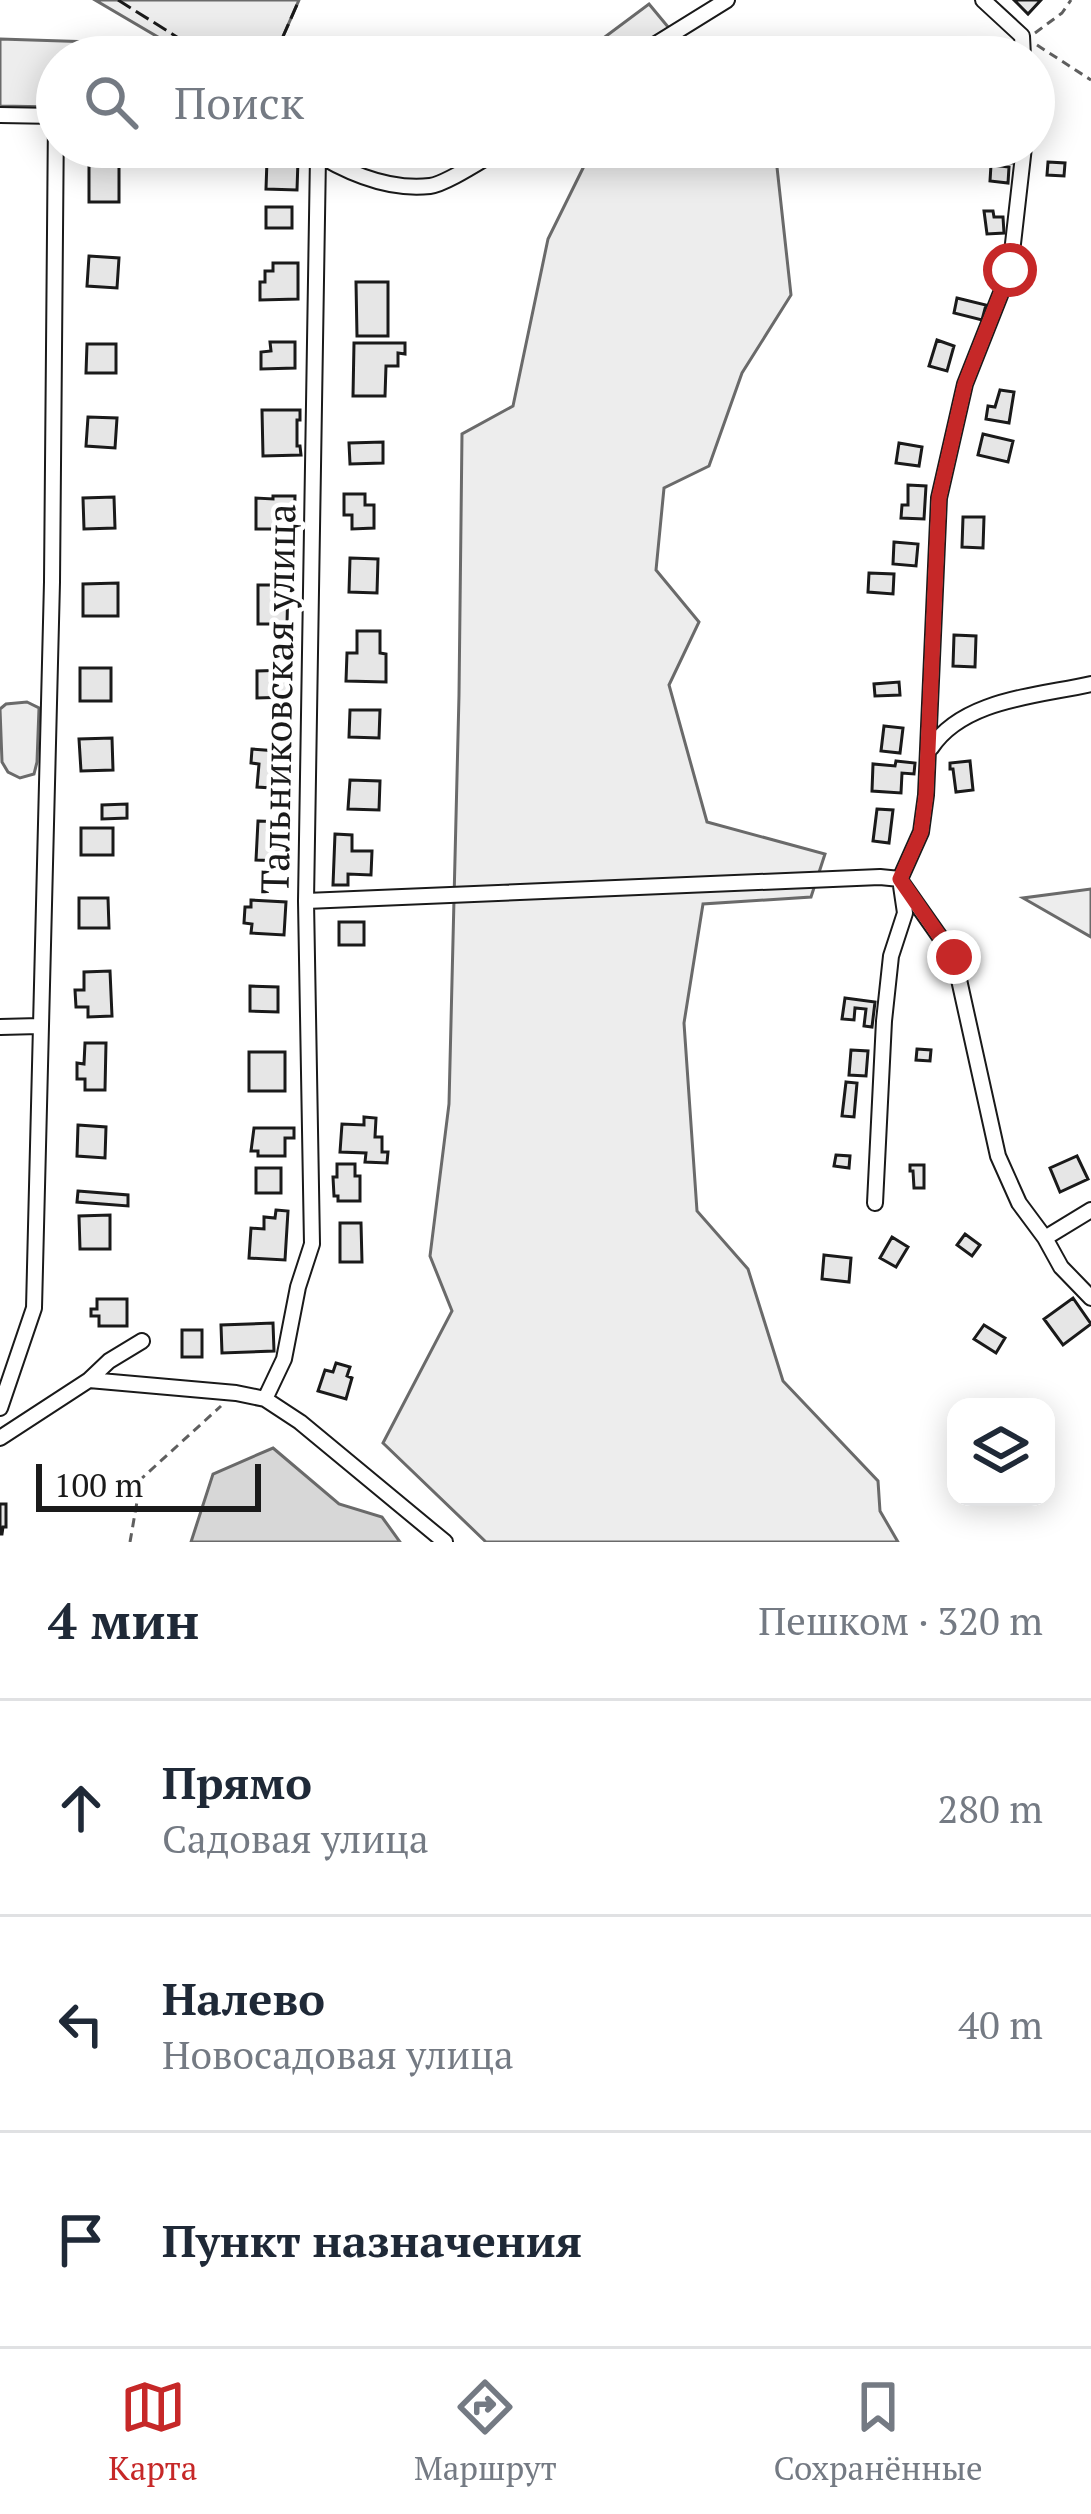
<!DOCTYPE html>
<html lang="ru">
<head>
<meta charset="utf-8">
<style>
  :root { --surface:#fff; --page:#f2f2f3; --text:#1f2937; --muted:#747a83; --line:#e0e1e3; --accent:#c62828 }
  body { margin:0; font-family:"PT Serif",serif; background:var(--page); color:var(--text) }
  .controls { position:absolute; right:36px; bottom:36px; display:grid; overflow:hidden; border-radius:24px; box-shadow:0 6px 30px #0003 }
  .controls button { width:108px; height:108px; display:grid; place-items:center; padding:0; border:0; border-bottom:3px solid var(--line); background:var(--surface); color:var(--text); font:60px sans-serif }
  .scale { position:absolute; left:36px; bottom:30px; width:225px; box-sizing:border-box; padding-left:12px; border:6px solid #1a1a1a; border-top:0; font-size:33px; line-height:42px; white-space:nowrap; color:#1a1a1a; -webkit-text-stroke:9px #fff; paint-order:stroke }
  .stop { position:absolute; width:36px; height:36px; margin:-27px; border:9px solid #c62828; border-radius:50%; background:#fff }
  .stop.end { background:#c62828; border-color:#fff; box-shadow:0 3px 12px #0008 }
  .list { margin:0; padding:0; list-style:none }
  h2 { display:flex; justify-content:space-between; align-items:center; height:156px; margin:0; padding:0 48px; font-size:51px }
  h2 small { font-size:39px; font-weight:400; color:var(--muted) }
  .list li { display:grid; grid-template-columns:78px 1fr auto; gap:36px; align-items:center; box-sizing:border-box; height:216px; padding:0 48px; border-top:3px solid var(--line) }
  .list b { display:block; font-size:45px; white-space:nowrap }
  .list p { margin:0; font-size:39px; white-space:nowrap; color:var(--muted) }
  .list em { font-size:39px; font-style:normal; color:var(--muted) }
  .icon { flex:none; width:66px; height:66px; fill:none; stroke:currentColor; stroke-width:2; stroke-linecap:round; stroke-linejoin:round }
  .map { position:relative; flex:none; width:1091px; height:1542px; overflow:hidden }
  .search { position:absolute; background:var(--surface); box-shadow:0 6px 30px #0003; left:36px; right:36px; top:36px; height:132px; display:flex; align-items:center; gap:30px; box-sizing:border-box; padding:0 42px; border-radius:66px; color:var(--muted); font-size:45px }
  .sheet { height:804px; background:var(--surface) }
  nav { display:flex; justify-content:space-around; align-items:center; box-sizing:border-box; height:168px; border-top:3px solid var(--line); background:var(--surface); font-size:33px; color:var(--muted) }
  nav a { display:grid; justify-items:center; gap:6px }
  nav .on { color:var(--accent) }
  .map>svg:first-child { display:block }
  .built { fill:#ededed; stroke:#6a6a6a; stroke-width:3 }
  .water { fill:#d7d7d7; stroke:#6a6a6a; stroke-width:3 }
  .building { fill:#e6e6e6; stroke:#1a1a1a; stroke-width:3 }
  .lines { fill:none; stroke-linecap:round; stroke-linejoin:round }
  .street-casing { stroke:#1a1a1a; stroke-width:18 }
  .path { stroke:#5f5f5f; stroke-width:3; stroke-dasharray:9 6; stroke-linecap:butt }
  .street { stroke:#fff; stroke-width:14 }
  .fence { stroke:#1a1a1a; stroke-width:3; stroke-dasharray:15 6; stroke-linecap:butt }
  .route { stroke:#c62828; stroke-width:15 }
  .labels { text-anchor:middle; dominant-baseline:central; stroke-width:9; stroke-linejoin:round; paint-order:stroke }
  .street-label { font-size:39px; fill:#1a1a1a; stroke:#fff }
</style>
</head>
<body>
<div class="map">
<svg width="1091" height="1542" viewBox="0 0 1091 1542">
  <rect width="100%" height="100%" fill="#fff"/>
  <path class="built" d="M95 0H299L274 57H192Z
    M649 4 693 57H578Z
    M0 39 156 44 173 57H57V107L0 106Z
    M583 147H767L776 158 791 295 742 373 709 466 664 488 656 570 699 622 669 685 707 822 825 854 811 897 703 904 684 1023 697 1211 748 1269 783 1381 878 1481 880 1511 898 1542H486L383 1443 452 1311 430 1256 449 1104 459 695 462 434 513 406 548 239 587 160Z
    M27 702 39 708 37 762 34 774 20 778 8 772 2 762 0 709 6 704Z
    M1091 889V937L1023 898Z"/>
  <path class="water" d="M273 1448 339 1504 382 1517 400 1542H191L213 1474Z"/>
  <path class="building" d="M1014 0H1041L1028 14Z
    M986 147H1012V163L992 162V154H986Z
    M267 160H298L297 190 266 189Z
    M89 161 119 162V202H89Z
    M1048 162 1065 163 1064 176 1047 175Z
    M991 165 1009 167 1008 183 990 181Z
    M266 207H292V228H266Z
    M984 211H993L994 217H1003L1004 233 987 234Z
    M89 256 119 258 117 288 87 286Z
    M273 263H298V299L260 300V282H265V271H273Z
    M356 282H388V336H357Z
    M957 298 986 305 982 320 954 313Z
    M937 340 954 346 947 371 929 366Z
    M270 342H295V368L261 369V352L271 351Z
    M354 343H405V354L398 353V366H386L385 396H353Z
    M87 344H116V373H86Z
    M1000 390 1014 392 1009 423 986 419 988 406 995 407Z
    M262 410H300V420H297V446H300L301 455 263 456Z
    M88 417 117 418 115 448 86 446Z
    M983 434 1013 441 1008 462 978 455Z
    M383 442V463L350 464 349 443Z
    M899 443 922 447 919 466 896 463Z
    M908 485 926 486 924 519 901 518 902 505H908Z
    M344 494H365V505H374V528L352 529V515H344Z
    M273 496H295L294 529H256V498L273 499Z
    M114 497 115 528 84 529 83 498Z
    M963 517H984L983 548 962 547Z
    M894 542 918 544 916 566 893 564Z
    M350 558 378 559 377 593 349 592Z
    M869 573 894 574 893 594 868 592Z
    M118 583V616H83V584Z
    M258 585H288L287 624H258Z
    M357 631H380V653L386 654V682L346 681 347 653H357Z
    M954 635 976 636 975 667 953 666Z
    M80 668H111V701H80Z
    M290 670V697L257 698V671Z
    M899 682 900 695 875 696 874 684Z
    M350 710H380L379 738 349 737Z
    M884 726 903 728 900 753 881 751Z
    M112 738 113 770 81 771 79 739Z
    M252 749 291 752 288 789 257 787 259 764 251 763Z
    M896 761 915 763 914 774 902 773 901 793 872 791 873 764 895 766Z
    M970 761 973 790 956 792 953 769H950V763Z
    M350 780 380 781 379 810 348 809Z
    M127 804V818L102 819V805Z
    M877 809 893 810 889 843 873 841Z
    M258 821 285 822 284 861 256 860Z
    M81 828H113V855H81Z
    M335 834 352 835V851H372L371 875 348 874V885H333Z
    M79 898H108L109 928H79Z
    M251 900 286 902 284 935 251 933 252 924 244 923 245 907H251Z
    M339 922H364V945H339Z
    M110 971 112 1016 88 1017V1007H76L75 990H84V972Z
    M250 986 278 987V1012L250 1011Z
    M845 998 875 1002 872 1027 864 1026 866 1009 855 1008 854 1020 842 1019Z
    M85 1043H106L105 1090H85V1079H77V1063L84 1064Z
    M917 1049 931 1050 930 1061 916 1060Z
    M851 1050 868 1051 866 1076 849 1075Z
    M249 1052H285V1091H249Z
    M846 1082 857 1083 854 1117 842 1116Z
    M364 1117 376 1118 375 1137H382V1152H388L387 1163 365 1162 366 1153 340 1152 342 1124 364 1125Z
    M78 1125 106 1127 105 1158 77 1156Z
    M254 1128H294V1138H285V1156H258V1151H251Z
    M836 1155 850 1156 849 1168 834 1166Z
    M1077 1156 1088 1179 1060 1192 1050 1168Z
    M337 1164H355V1176H360V1201H338V1196H334L333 1177H337Z
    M910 1165H924V1188H914L913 1171H910Z
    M256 1168H281V1193H256Z
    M78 1191 128 1195V1206L77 1202Z
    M276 1210 288 1211 285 1260 249 1258 251 1228 264 1229V1217L275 1218Z
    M110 1215V1249H80L79 1216Z
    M340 1223H361L362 1262H340Z
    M965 1234 980 1245 972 1256 957 1245Z
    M892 1237 908 1247 896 1267 880 1258Z
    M824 1255 851 1258 849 1282 822 1279Z
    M1073 1298 1091 1324 1063 1345 1044 1319Z
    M97 1299H127V1326H99V1316H91V1309H97Z
    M273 1323 274 1351 222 1353 221 1325Z
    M984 1325 1005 1338 996 1353 974 1339Z
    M182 1330H202V1357H182Z
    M336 1363 350 1367 347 1376 352 1378 346 1399 318 1391 325 1370 333 1372Z
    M0 1504H6V1527H3L2 1534H0Z"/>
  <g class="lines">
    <defs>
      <path id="street" d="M983 0 1022 36 1023 57
        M635 57 727 0
        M0 115 57 116
        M306 147C341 170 386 191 430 186 447 184 488 156 505 147
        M931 748C963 699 1038 696 1091 684
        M902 883 954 957 998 1156 1019 1203 1045 1238 1061 1267 1091 1298
        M306 901 880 877 900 879
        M0 1027 39 1026
        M875 1203 884 1021 891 956 905 913 900 879 921 832 926 795 939 498 965 384 1010 270 1024 147
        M1045 1238 1091 1210
        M89 1380 236 1393 265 1399 300 1422 445 1542
        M265 1399 284 1359 298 1287 312 1244 306 901 318 156
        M0 1408 34 1308 52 582 56 116
        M0 1438 89 1380 109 1361 142 1341"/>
    </defs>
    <use href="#street" class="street-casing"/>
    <path class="path" d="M1035 33 1062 13 1071 0
      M1037 45 1091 80
      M130 1542 141 1479 221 1406"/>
    <use href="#street" class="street"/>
    <path class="fence" d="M118 0 209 57
      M274 57 299 0"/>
  </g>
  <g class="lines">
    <path class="route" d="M954 957 900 879 921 832 926 795 939 498 965 384 1010 270"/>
  </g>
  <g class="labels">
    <g class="street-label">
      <text transform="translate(277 699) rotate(-89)">Тальниковская улица</text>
    </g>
  </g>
</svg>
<div class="controls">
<button><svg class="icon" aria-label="layers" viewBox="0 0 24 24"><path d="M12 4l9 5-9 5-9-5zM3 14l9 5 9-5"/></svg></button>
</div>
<div class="scale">100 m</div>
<div class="stop" style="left:1010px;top:270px"></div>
<div class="stop end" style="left:954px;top:957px"></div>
<div class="search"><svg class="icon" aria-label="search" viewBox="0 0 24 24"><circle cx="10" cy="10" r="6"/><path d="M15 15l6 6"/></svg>Поиск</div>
</div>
<section class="sheet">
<h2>4 мин<small>Пешком · 320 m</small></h2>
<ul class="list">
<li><svg class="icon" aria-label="ahead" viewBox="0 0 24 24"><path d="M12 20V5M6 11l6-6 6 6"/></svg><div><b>Прямо</b><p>Садовая улица</p></div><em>280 m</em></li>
<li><svg class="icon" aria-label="left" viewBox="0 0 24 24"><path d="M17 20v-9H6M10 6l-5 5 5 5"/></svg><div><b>Налево</b><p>Новосадовая улица</p></div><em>40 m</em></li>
<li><svg class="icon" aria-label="arrive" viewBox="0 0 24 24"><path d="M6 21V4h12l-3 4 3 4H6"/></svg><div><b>Пункт назначения</b></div></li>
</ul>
</section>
<nav>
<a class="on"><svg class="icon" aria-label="map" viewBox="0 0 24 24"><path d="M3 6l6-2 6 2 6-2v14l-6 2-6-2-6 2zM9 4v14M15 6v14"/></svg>Карта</a>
<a><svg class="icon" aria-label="directions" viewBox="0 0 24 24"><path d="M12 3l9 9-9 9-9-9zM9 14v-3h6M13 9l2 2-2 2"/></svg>Маршрут</a>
<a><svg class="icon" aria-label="saved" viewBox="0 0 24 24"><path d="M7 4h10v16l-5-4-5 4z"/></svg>Сохранённые</a>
</nav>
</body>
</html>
